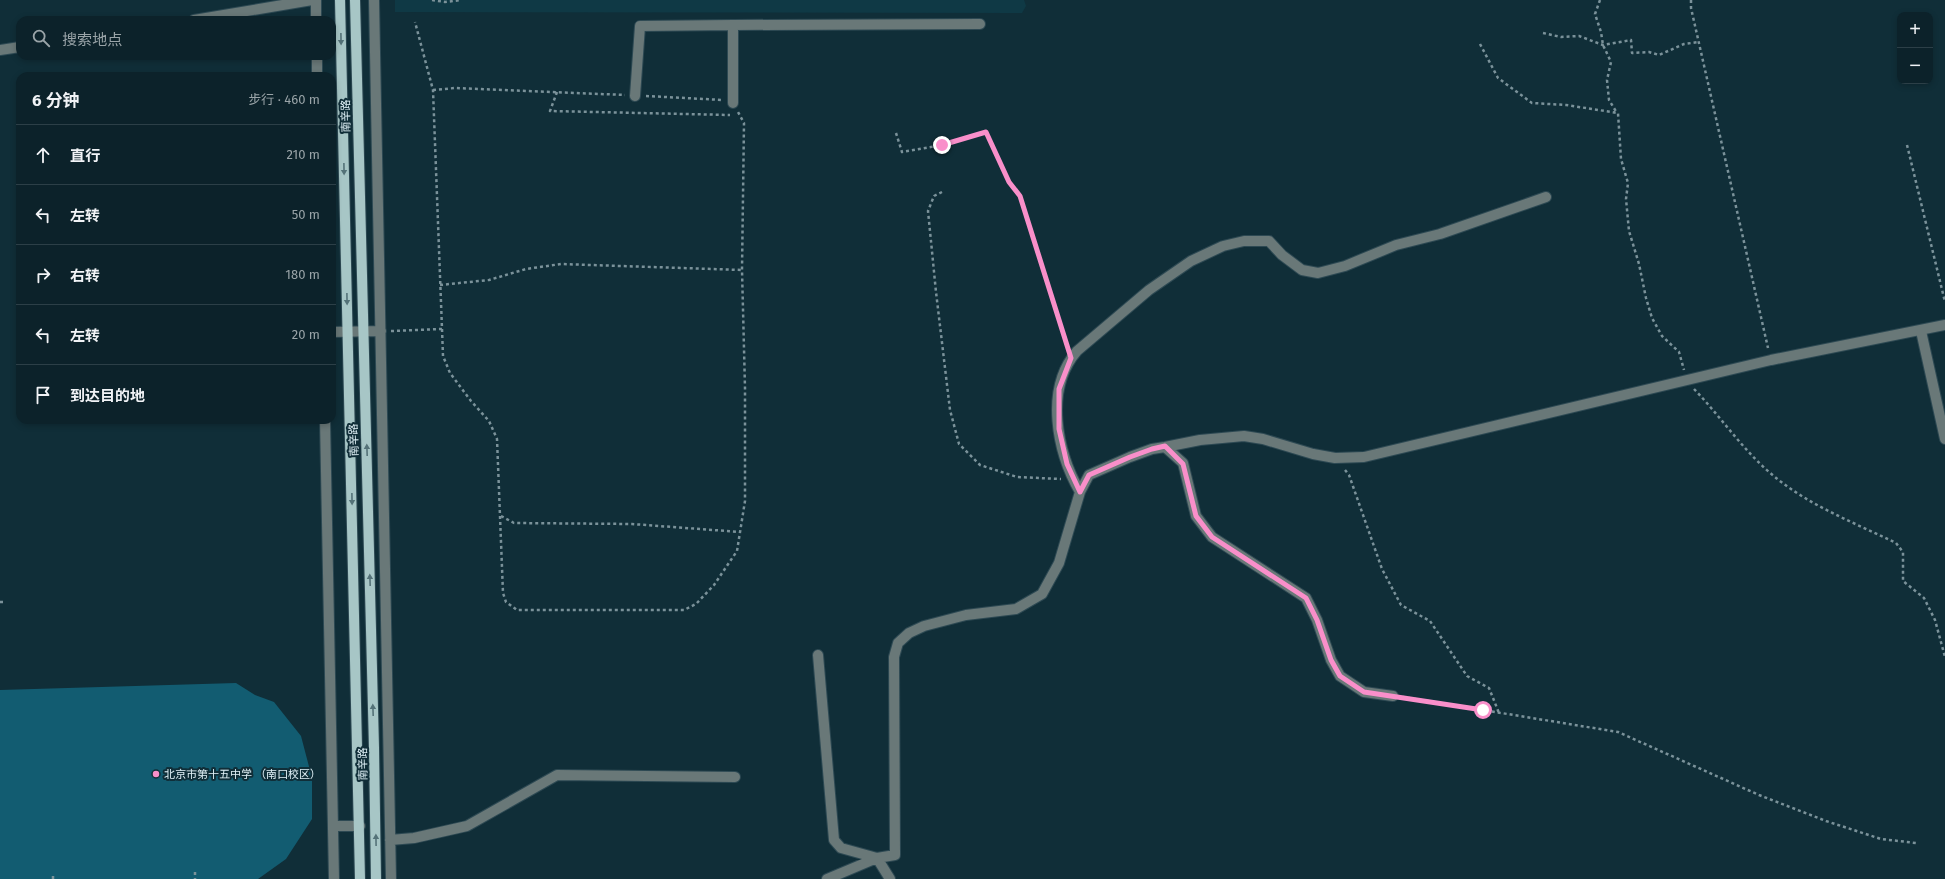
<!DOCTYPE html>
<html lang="zh">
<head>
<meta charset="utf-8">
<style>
  :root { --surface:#0c222a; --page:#1a2f36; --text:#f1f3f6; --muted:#9aa4a8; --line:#2c3f47 }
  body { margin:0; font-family:"Fira Sans","Noto Sans SC",sans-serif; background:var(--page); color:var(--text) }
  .controls { position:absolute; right:12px; top:12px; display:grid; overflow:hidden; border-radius:8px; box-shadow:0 2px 6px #0003 }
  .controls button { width:36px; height:36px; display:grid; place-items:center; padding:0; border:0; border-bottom:1px solid var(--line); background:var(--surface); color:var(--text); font:20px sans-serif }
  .stop { position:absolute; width:12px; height:12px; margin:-9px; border:3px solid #f98fca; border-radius:50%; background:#fff }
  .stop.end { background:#f98fca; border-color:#fff; box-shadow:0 1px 4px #0008 }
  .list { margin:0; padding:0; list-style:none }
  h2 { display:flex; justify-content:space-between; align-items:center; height:52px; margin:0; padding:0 16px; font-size:17px }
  h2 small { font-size:13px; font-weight:400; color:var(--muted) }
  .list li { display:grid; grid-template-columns:26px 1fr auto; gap:12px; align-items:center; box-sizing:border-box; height:60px; padding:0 16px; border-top:1px solid var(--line) }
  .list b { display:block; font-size:15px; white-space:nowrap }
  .list em { font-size:13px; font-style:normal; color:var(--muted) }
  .icon { flex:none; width:22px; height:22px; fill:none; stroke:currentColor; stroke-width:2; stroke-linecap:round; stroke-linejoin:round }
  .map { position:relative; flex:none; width:1945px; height:879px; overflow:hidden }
  .search { position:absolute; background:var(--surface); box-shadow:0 2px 6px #0003; left:16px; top:16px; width:320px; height:44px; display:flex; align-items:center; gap:10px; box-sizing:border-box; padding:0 14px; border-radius:12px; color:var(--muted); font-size:15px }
  .panel { position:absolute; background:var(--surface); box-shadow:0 2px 6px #0003; left:16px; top:72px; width:320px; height:352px; border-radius:12px }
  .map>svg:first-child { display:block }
  .built { fill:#0f3945 }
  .green { fill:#125c71 }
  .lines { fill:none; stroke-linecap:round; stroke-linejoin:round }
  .minor-casing { stroke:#2d4953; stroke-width:12 }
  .major-casing { stroke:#2d4953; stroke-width:12 }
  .path { stroke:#7b929a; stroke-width:2.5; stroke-dasharray:3 3; stroke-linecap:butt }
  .minor { stroke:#697878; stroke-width:10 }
  .major { stroke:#a7c6c6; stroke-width:10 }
  .oneway { fill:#547278 }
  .route { stroke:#f98fca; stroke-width:5 }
  .poi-dot { fill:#f98fca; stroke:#102e38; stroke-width:1.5 }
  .labels { text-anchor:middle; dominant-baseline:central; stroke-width:4; stroke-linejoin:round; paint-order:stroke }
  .street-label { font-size:11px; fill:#e1f2f8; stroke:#102e38 }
  .poi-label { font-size:11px; fill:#e1f2f8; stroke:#102e38; text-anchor:start }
</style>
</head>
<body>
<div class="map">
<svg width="1945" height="879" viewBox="0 0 1945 879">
  <rect width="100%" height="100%" fill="#102e38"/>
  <path class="built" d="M395 0H1024L1026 6 1022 13 395 12Z"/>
  <path class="green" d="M236 683 255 695 274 702 301 736 312 778V819L286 859 258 879H0V690Z"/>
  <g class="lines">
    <defs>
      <path id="minor" d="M316 0V20
        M374 0 391 879
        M194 20 312 0
        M0 50 20 47
        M317 56V76
        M635 96 640 26 733 25
        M733 103V25L980 24
        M1921 331 1945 439
        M332 332 381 331
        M325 420 334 879
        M1165 447 1183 463 1196 516 1212 537 1306 598 1317 620 1331 660 1340 676 1364 692 1393 696
        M1080 492C1057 452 1044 389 1077 351L1149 290 1191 261 1223 246 1244 241H1269L1282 255 1302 270 1318 273 1345 266 1396 245 1440 234 1546 197
        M818 655 834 840 841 848 877 858 890 879
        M334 826H360
        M390 840 414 838 467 826 557 775 735 777
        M827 879 877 858 895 855 894 657 898 643 909 633 924 626 966 615 1016 609 1042 594 1059 563 1080 492 1089 475 1130 457 1152 449 1165 447 1200 440 1244 436 1263 439 1313 454 1335 458 1364 457 1771 360 1945 325"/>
      <path id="major" d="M340 0 360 879
        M355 0 374 748 376 879"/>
    </defs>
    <use href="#minor" class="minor-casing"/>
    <use href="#major" class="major-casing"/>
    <path class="path" d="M432 0 445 2 461 0
      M1600 0 1595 14 1601 32 1603 45 1611 62 1607 80 1609 100 1617 113
      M1691 0V8L1768 348
      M1543 33 1561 37 1579 36 1603 45 1631 40 1632 53 1649 52 1659 55 1684 44 1699 42
      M1480 44 1498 78 1532 103 1566 105 1618 113 1621 159 1628 183 1626 199 1629 231 1639 264 1646 298 1652 318 1662 336 1679 352 1684 370
      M433 90 455 88 625 95
      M557 92 550 111 730 115
      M646 96 723 100
      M896 133 902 152 942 145 986 132 1009 182 1020 196 1067 345
      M1907 145 1945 302
      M942 192 934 196 928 211 936 292 950 410 959 444 980 465 1017 477 1061 479
      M440 285 489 280 526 269 561 264 742 270
      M442 329 443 356 450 373 471 401 489 421 497 439 503 593 506 602 517 610H684L696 604 714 585 737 551 745 501V388L742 270 744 123 738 112
      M391 331 442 329 433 90 415 22
      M1694 389C1722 418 1744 452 1775 477 1810 506 1855 523 1896 543L1903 552V581L1924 598 1935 620 1945 657
      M1345 470 1349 475 1382 569 1401 605 1430 621 1467 676 1489 688 1499 713
      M501 516 514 523 632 524 740 532
      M0 602H5
      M1403 697 1618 732 1759 795 1826 821 1881 839 1916 843
      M195 872V879
      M53 879V874"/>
    <use href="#minor" class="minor"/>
    <use href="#major" class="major"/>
  </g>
  <defs><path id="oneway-solid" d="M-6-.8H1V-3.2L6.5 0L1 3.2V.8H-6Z"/></defs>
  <g class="oneway">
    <use href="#oneway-solid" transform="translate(341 39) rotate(89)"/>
    <use href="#oneway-solid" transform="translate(344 169) rotate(89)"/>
    <use href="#oneway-solid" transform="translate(347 299) rotate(89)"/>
    <use href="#oneway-solid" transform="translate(367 450) rotate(-92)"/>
    <use href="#oneway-solid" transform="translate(352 499) rotate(89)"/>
    <use href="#oneway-solid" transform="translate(370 580) rotate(-92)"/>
    <use href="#oneway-solid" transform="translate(373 710) rotate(-92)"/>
    <use href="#oneway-solid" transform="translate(376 840) rotate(-91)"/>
  </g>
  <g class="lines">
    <path class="route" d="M942 145 986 132 1009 182 1020 196 1071 358 1059 389V429L1067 464 1080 492 1089 475 1130 457 1152 449 1165 446 1183 464 1196 516 1212 537 1306 598 1317 620 1331 660 1340 676 1364 692 1483 710"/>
  </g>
  <circle class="poi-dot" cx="156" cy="774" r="4"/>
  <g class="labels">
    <g class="street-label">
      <text transform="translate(346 116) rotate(-91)">南辛路</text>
      <text transform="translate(354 440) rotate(-92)">南辛路</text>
      <text transform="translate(363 764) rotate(-91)">南辛路</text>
    </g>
    <g class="poi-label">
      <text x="164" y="774">北京市第十五中学 （南口校区）</text>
    </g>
  </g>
</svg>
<div class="controls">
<button>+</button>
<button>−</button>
</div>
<div class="stop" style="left:1483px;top:710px"></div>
<div class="stop end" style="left:942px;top:145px"></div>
<div class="search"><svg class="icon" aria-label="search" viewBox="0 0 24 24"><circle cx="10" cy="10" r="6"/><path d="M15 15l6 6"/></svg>搜索地点</div>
<section class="panel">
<h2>6 分钟<small>步行 · 460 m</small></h2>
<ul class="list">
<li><svg class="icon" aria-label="ahead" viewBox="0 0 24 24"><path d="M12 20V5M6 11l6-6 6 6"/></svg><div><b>直行</b></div><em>210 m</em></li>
<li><svg class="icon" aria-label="left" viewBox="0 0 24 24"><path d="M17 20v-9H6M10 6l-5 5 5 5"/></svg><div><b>左转</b></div><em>50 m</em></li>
<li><svg class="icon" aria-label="right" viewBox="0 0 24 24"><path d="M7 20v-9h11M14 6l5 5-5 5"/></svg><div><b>右转</b></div><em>180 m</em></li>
<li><svg class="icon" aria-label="left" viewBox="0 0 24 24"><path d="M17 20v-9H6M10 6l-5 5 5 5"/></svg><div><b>左转</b></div><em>20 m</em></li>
<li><svg class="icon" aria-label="arrive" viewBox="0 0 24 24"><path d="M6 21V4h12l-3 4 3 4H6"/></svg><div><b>到达目的地</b></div></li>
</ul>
</section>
</div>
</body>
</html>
